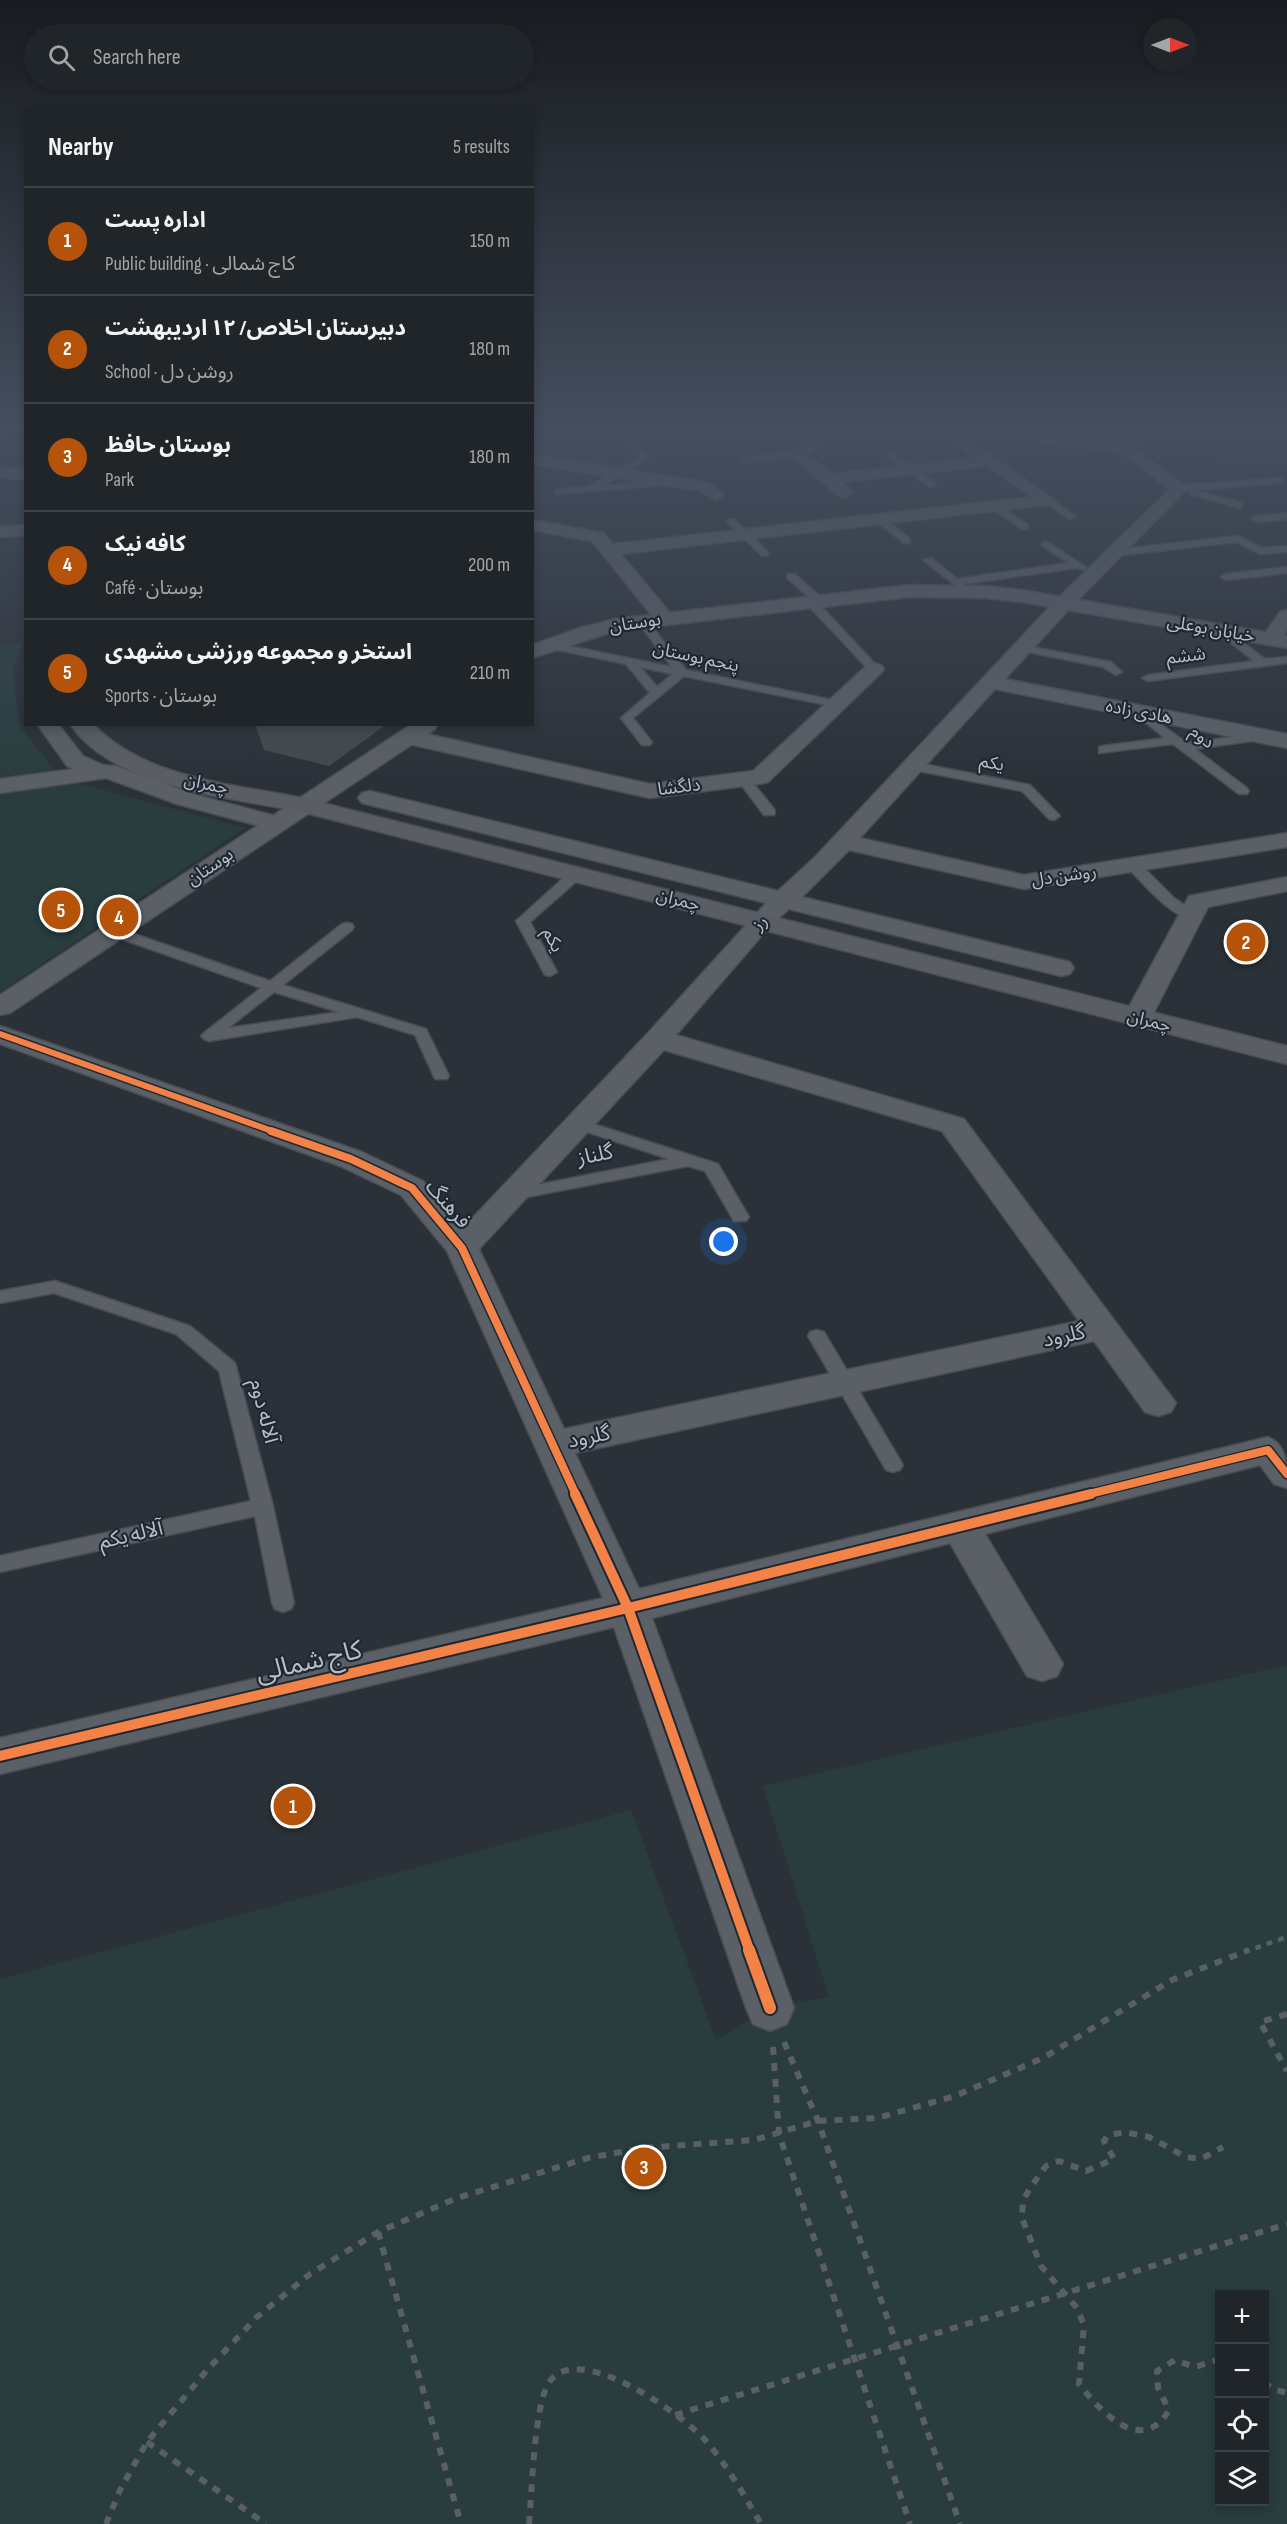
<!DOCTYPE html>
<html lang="en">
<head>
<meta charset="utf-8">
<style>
  :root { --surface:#20252a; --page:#2d3136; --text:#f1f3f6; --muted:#a2a5a8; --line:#3d4247; --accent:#b45309 }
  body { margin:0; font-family:"Sofia Sans Condensed","Noto Sans Arabic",sans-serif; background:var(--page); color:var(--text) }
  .controls { position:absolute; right:18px; bottom:18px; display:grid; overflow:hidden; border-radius:0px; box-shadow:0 3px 9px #0003 }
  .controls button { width:54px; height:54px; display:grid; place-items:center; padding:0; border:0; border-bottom:2px solid var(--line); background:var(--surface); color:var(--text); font:30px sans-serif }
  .compass { position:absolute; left:1143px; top:18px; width:54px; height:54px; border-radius:50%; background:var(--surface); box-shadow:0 3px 9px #0003; rotate:90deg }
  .you { position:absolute; left:724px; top:1242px; width:21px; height:21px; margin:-15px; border:4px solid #fff; border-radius:50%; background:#1a73e8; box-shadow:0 0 0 9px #1a73e833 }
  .badge { display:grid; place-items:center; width:39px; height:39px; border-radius:50%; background:var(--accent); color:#fff; font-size:20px; font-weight:700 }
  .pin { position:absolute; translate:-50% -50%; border:3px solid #fff; box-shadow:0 2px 6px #0006 }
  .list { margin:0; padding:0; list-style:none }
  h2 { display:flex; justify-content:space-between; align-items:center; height:78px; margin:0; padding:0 24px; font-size:26px }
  h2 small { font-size:20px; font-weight:400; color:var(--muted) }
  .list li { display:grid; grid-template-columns:39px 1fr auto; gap:18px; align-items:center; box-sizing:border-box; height:108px; padding:0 24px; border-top:2px solid var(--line) }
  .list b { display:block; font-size:22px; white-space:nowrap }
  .list p { margin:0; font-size:20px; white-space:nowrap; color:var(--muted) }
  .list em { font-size:20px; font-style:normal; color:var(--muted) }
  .icon { flex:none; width:33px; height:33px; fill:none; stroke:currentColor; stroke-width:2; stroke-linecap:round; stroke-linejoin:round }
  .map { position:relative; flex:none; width:1287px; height:2524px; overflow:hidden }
  .search { position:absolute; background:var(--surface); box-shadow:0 3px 9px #0003; left:24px; top:24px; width:510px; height:66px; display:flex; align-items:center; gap:15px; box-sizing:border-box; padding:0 21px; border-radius:33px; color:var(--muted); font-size:22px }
  .panel { position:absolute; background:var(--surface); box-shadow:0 3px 9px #0003; left:24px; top:108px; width:510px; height:618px; border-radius:0px }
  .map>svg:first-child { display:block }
  .green { fill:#293d3e; fill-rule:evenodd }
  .building { fill:#43494e }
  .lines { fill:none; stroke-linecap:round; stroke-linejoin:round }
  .service-casing { stroke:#494d53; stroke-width:3 }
  .minor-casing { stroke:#494d53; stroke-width:3 }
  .tertiary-casing { stroke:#494d53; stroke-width:3 }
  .secondary-casing { stroke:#494d53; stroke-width:3 }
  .path-far2 { stroke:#595f63; stroke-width:2; stroke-dasharray:2 2; stroke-linecap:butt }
  .path-far1 { stroke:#595f63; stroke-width:4.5; stroke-dasharray:6 6; stroke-linecap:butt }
  .path { stroke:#595f63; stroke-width:6; stroke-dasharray:8 8; stroke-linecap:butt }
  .service { fill:#5b6066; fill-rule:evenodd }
  .minor { fill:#5b6066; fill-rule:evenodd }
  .tertiary { fill:#5b6066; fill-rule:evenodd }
  .secondary { fill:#5a5e64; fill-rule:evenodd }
  .cycleway-far3-casing { stroke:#1f2832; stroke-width:9 }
  .cycleway-far2-casing { stroke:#1f2832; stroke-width:11 }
  .cycleway-far1-casing { stroke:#1f2832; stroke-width:14 }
  .cycleway-casing { stroke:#1f2832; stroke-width:16 }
  .cycleway-far3 { stroke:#f48246; stroke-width:6 }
  .cycleway-far2 { stroke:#f48246; stroke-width:8 }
  .cycleway-far1 { stroke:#f48246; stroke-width:10 }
  .cycleway { stroke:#f48246; stroke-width:12 }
  .labels { text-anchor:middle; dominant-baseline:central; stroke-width:4.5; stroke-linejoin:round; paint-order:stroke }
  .far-street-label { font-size:18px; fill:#b6bec8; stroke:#1f2832 }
  .street-label { font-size:21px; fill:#b6bec8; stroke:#1f2832 }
  .near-street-label { font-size:26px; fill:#b6bec8; stroke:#1f2832 }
</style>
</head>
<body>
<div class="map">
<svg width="1287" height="2524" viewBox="0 0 1287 2524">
  <rect width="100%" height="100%" fill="#2b3138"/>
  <path class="green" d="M1167 429H1287V471L1280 468 1240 472 1202 450 1176 452 1168 448 1144 450Z
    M22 643 13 670 19 724 35 747 58 772 0 780V645Z
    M73 782 245 828 0 992V793Z
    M1287 1665V2524H0V1979L631 1810 716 2040 770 2008 829 1997 763 1786ZM1220 2294H1264V2502H1220Z"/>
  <path class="building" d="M255 724H387L329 766 264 750Z"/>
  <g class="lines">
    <defs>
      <path id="service" d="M733 429H742L746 433 739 435Z
        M777 429 820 435 824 438 820 441 762 430Z
        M625 437 649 458 602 486 674 479 678 482 677 484 556 494 554 492 559 489 588 487 639 458 622 442 621 440Z
        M798 452 801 453V457L744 463 740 460 744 457Z
        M891 452 935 483V487H929L888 457V453Z
        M1280 478 1284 481 1283 483 1195 490 1242 503V507L1239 508 1190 494V490L1180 491 1176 488 1180 485Z
        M1044 498H1050L1077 517 1069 519 1044 502Z
        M995 503 1028 525V529H1022L992 508V504Z
        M1287 513V519L1256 522 1251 519 1256 516Z
        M876 517H882L910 539V543H904L876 521Z
        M728 519H734L768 552V556H762L728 523Z
        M1238 536 1262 548 1287 546V552L1260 554 1236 542 1114 556 1109 553 1114 550Z
        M1046 541 1087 568 1086 570 1076 568 964 584 969 589 964 592 923 560 931 558 957 579 1068 563 1043 546 1041 544Z
        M1287 567V573L1226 580 1221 577 1226 574Z
        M787 574H795L822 598V602L818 603 878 667V671H870L806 603 805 601 810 598 787 578Z
        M642 618 646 619 686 670 837 701 843 704 837 707 684 676 633 718 652 742 650 745H642L621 718 650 693 626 664 549 648 544 645 549 642 672 667 637 621ZM640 667 673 674 657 687Z
        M1223 628 1265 659 1287 657V663L1148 681 1142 678 1148 675 1254 661 1219 633V629Z
        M1022 645 1111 662 1122 672 1116 675 1103 667 1018 650V646Z
        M1139 709 1187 743 1262 733V739L1258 740 1195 749 1247 788 1249 791 1247 794H1239L1173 744 1099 753V747L1103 746 1165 738 1135 714V710Z
        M913 762 1030 785 1060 816 1054 820 1049 819 1022 791 909 769V763Z
        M744 776 748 777 774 809 775 812 774 815H764L740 783 738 780 740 777Z
        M1134 862 1139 863 1174 898 1195 912 1197 915 1195 918C1176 923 1142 882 1129 869L1127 866Z
        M575 871 582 875 580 878 530 922 557 972 550 976 545 975 516 921 570 872Z
        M347 923 352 924 354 927 352 930 283 985 426 1029 449 1076 447 1079H435L415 1035 357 1017 209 1041 204 1039 201 1036 204 1033 261 988 110 935 108 932 110 929H120L270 981 342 924ZM274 992 339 1012 228 1028Z
        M578 1119 718 1164 749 1217 746 1221H734L705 1171 688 1166 511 1200 505 1199 502 1195 505 1191 511 1190 669 1159 572 1127 570 1124 572 1121Z
        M55 1281 190 1326 235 1363 273 1506 294 1603 291 1609 283 1612 275 1609 272 1603 255 1516 0 1572V1556L251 1501 219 1371 176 1334 54 1293 0 1303V1291Z
        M817 1330 824 1332 900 1460 903 1465 900 1470 893 1472 886 1470 808 1336 810 1332Z"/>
      <path id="minor" d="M822 429H840L808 455 832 474 975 458 944 435 951 429H969L962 435 1055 500 1047 505 621 554 675 619 672 623H658L592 541 532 530V520L604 533 613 544 1031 497 987 466 843 482 853 492 845 497 839 496 790 455Z
        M969 429H1013L1130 445 1188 488 1071 607 1005 679 1287 734V748L995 689 860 838 1024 875 1287 833V847L1024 889 849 850 802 897 1070 962 1074 968 1070 974 1061 976 789 909 770 926 676 1035 964 1119 1176 1403 1171 1412 1158 1416 1145 1412 1094 1341 575 1453 639 1589 1268 1437C1287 1445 1287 1463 1287 1488L1274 1484 1260 1465 985 1534 1063 1664 1057 1676 1042 1681 1027 1676 950 1543 652 1618 794 2008 787 2024 770 2031 753 2024 746 2008 614 1627 0 1774V1738L603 1598 447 1251 401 1195 340 1166 0 1044V1026L362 1152 423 1181 463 1228 648 1033 766 903 362 803 358 798 362 793 370 791 778 891 816 856 1057 599 1170 489 1120 452 977 434ZM664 1050 942 1131 1079 1321 564 1429 479 1249Z
        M532 454 705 482 711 484 724 495 716 500 700 491 532 464Z
        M0 466 13 469 26 468V478L13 479 0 476Z
        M26 525V535L0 537V527Z
        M1287 610V630L1278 643H1264L1261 639 1280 612Z
        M874 663 881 665 884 669 881 673 768 782 760 784 650 798 409 744 401 742 398 737 401 732 409 730 650 784 753 771 867 665Z
        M37 724H58L83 756 103 765 116 766 193 794 283 818 287 823 283 828 275 830 267 828 177 804 106 778 0 793V779L74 769 67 766Z
        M1287 877V891L1208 907 1151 1018 1147 1024 1137 1026 1127 1024 1123 1018 1189 896Z"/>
      <path id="tertiary" d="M1138 429H1156L1130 451H1118L1116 448 1118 445Z
        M909 585 986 586 1022 590 1287 636V648L1022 602 986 598 909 597 615 631 532 658V645L580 628 615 619Z
        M412 724H437L435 729 10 1013 0 1015V995Z"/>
      <path id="secondary" d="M70 724H93C146 779 232 784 303 798L1287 1046V1064L302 812C231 797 114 789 70 724Z"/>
    </defs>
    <use href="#service" class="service-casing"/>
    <use href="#minor" class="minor-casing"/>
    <use href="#tertiary" class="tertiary-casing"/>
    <use href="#secondary" class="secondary-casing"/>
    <path class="path-far2" d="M1166 442 1221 434 1213 429"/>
    <path class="path-far1" d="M1244 1952 1287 1937"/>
    <path class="path" d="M1287 2014 1260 2022 1287 2071
      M784 2042 818 2121 960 2524
      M773 2047 779 2134 910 2524
      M378 2232 461 2524
      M1220 2359 1195 2367 1175 2360 1157 2371 1158 2388 1169 2410C1142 2457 1100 2411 1079 2384L1084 2325 1077 2308 1041 2266 1022 2218 1023 2201 1030 2188 1046 2166 1059 2161 1086 2171 1114 2159 1104 2141 1107 2136 1124 2132 1149 2137 1186 2157 1201 2159 1223 2147
      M1264 2382 1273 2389 1287 2393
      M675 2415 1287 2224
      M147 2442 266 2524
      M106 2524 120 2490 147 2442 208 2369 257 2317 310 2274 378 2232 457 2198 588 2158 643 2148 754 2140 818 2121 877 2118 955 2096 1043 2058 1172 1980 1249 1950
      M529 2524C532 2492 534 2409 548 2384 575 2337 683 2415 705 2440 727 2465 744 2495 761 2524"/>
    <use href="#service" class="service"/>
    <use href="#minor" class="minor"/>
    <use href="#tertiary" class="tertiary"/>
    <use href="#secondary" class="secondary"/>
    <defs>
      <path id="cycleway-far3" d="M0 1034 275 1132"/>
      <path id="cycleway-far2" d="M271 1131 351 1159 412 1188 462 1248 576 1495
        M1085 1495 1268 1450 1287 1474"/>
      <path id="cycleway-far1" d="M575 1494 628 1608 750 1952
        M0 1756 628 1608 1091 1494"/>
      <path id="cycleway" d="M749 1950 770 2008"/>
    </defs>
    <use href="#cycleway-far3" class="cycleway-far3-casing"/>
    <use href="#cycleway-far2" class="cycleway-far2-casing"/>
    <use href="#cycleway-far1" class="cycleway-far1-casing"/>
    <use href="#cycleway" class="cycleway-casing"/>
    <use href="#cycleway-far3" class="cycleway-far3"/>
    <use href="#cycleway-far2" class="cycleway-far2"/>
    <use href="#cycleway-far1" class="cycleway-far1"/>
    <use href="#cycleway" class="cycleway"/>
  </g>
  <linearGradient id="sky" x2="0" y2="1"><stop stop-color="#181b1f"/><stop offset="0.55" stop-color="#444e5e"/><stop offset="1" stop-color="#444e5e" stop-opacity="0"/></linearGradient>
  <rect width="1287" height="782" fill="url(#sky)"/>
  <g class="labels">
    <g class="far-street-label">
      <text transform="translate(635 623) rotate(-9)">بوستان</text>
      <text transform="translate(1211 629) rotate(10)">خیابان بوعلی</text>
      <text transform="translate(1186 656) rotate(-7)">ششم</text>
      <text transform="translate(696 657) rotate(12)">پنجم بوستان</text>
      <text transform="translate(1139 712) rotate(11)">هادی زاده</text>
      <text transform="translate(1202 737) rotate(38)">دوم</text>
      <text transform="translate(992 763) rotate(11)">یکم</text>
      <text transform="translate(206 784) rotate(12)">چمران</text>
      <text transform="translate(679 787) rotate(-7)">دلگشا</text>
      <text transform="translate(210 867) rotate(-34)">بوستان</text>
      <text transform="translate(1064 876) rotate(-8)">روشن دل</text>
      <text transform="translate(678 900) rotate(14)">چمران</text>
      <text transform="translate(760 923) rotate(-46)">رز</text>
      <text transform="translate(553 940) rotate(63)">یکم</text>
      <text transform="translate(1149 1021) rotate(14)">چمران</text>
    </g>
    <g class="street-label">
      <text transform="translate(595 1155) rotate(-11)">گلناز</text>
      <text transform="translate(448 1204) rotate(49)">فرهنگ</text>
      <text transform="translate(1064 1336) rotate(-12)">گلرود</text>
      <text transform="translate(264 1411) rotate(76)">آلاله دوم</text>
      <text transform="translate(589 1437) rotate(-12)">گلرود</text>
      <text transform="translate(131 1535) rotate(-13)">آلاله یکم</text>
    </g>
    <g class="near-street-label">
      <text transform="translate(309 1662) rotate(-13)">کاج شمالی</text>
    </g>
  </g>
</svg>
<div class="controls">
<button>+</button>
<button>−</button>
<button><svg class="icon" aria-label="locate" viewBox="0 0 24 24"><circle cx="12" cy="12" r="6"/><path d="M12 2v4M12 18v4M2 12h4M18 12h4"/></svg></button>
<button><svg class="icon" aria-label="layers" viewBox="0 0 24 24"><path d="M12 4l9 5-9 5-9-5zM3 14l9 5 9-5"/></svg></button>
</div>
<svg class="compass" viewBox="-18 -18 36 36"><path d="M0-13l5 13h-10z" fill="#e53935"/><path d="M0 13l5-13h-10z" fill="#a2a5a8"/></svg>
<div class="you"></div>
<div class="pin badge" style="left:293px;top:1806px">1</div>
<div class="pin badge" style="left:1246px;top:942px">2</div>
<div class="pin badge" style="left:644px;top:2167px">3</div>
<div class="pin badge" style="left:119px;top:917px">4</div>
<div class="pin badge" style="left:61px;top:910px">5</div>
<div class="search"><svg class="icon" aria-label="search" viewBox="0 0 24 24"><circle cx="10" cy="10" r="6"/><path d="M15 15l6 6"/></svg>Search here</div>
<section class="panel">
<h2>Nearby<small>5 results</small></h2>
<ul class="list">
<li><span class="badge">1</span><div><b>اداره پست</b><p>Public building · کاج شمالی</p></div><em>150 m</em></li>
<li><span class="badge">2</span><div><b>دبیرستان اخلاص/ ۱۲ اردیبهشت</b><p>School · روشن دل</p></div><em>180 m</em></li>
<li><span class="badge">3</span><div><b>بوستان حافظ</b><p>Park</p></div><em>180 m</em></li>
<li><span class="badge">4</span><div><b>کافه نیک</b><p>Café · بوستان</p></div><em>200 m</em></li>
<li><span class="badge">5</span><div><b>استخر و مجموعه ورزشی مشهدی</b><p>Sports · بوستان</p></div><em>210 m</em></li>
</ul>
</section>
</div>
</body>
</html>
